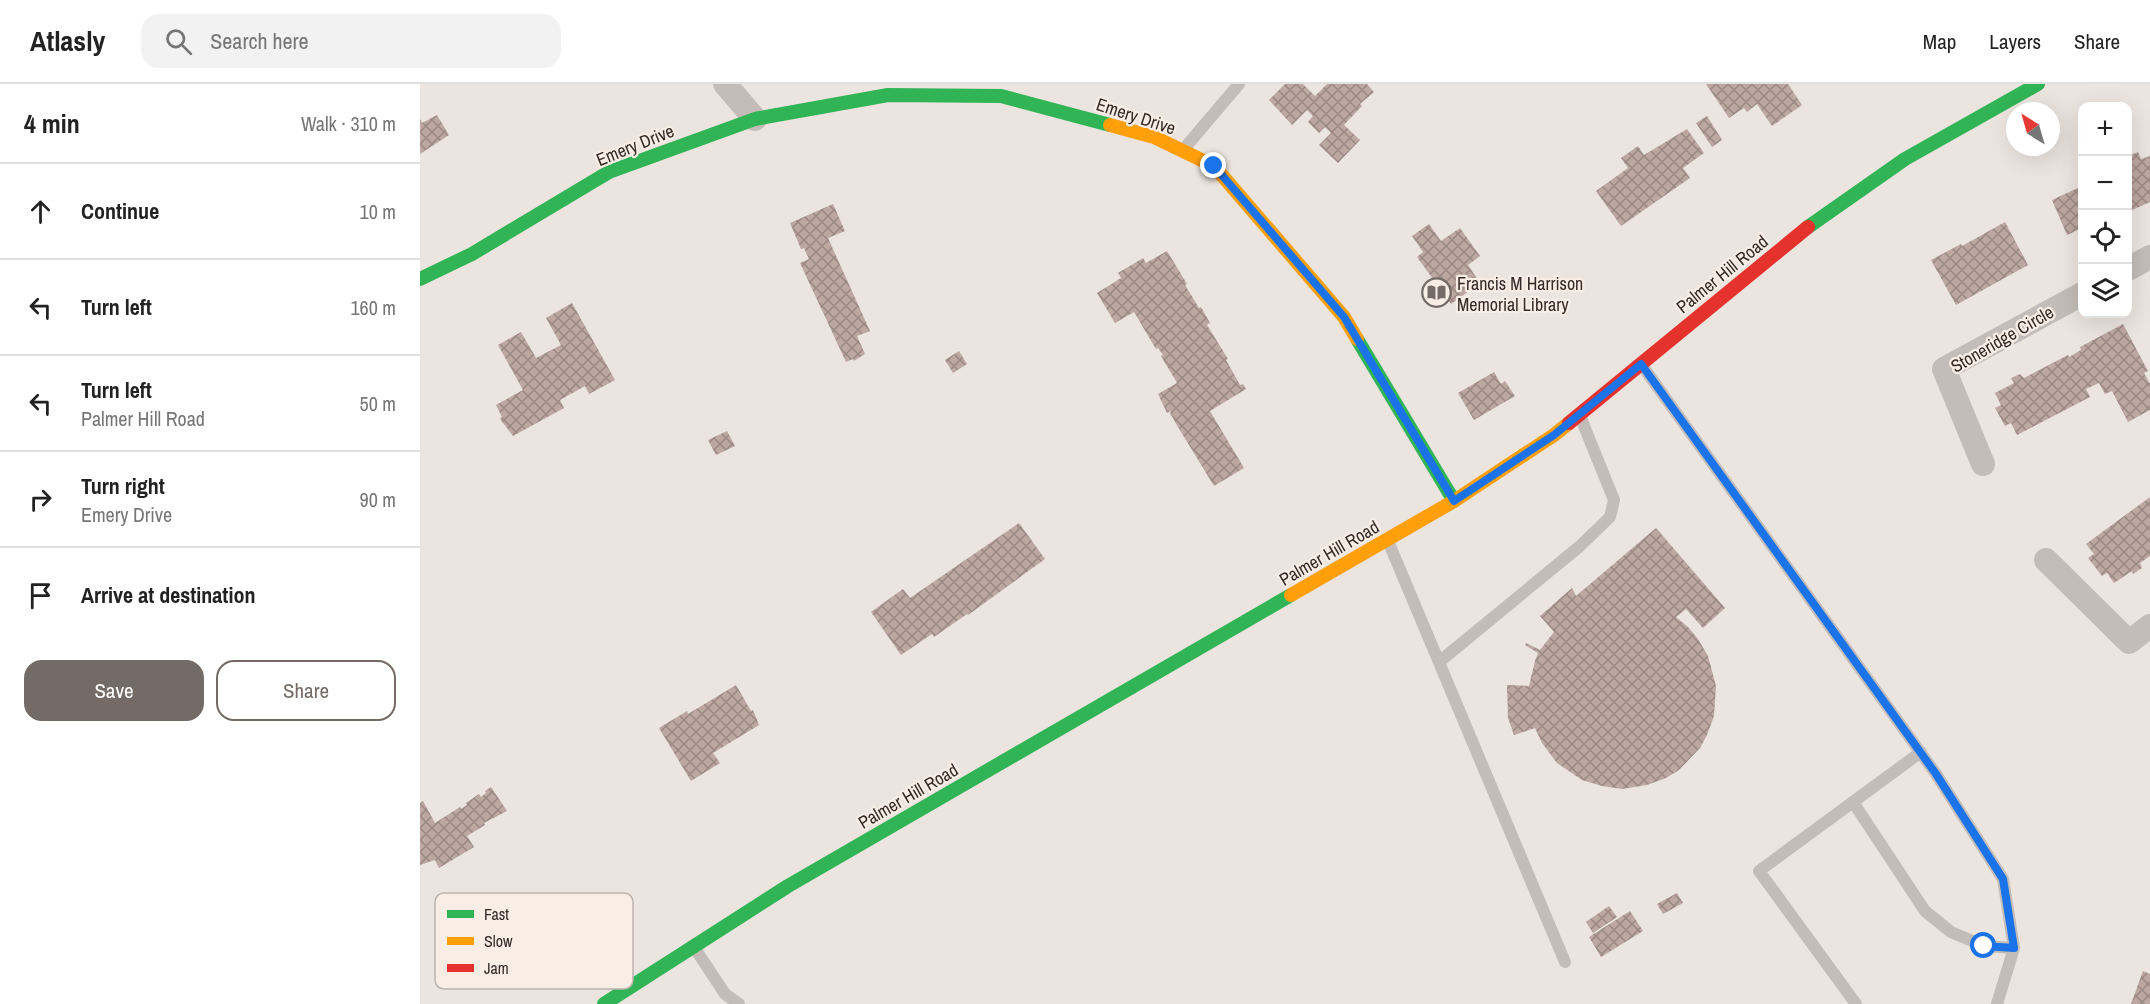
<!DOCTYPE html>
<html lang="en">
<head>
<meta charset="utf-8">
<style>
  :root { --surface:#fff; --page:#f2f2f2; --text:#222; --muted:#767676; --line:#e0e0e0; --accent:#746b67 }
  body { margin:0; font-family:"Archivo Narrow",sans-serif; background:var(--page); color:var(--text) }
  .controls { position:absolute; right:18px; top:18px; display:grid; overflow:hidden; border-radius:12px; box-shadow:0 6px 24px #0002 }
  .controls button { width:54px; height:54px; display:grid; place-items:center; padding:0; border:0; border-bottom:2px solid var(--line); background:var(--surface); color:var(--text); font:30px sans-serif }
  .compass { position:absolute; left:1586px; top:18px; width:54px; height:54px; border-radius:50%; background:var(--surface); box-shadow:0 6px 24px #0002; rotate:323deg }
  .stop { position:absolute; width:18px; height:18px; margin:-14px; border:4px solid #1a73e8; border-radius:50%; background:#fff }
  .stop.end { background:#1a73e8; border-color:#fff; box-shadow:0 2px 6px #0008 }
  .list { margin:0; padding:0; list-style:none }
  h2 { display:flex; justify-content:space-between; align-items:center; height:78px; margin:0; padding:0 24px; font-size:26px }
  h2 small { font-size:20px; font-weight:400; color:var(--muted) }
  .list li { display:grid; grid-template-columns:39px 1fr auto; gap:18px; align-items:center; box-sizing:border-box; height:96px; padding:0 24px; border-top:2px solid var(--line) }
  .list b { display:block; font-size:22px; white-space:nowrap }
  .list p { margin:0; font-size:20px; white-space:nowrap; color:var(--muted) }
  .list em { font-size:20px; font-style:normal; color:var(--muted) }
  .actions { display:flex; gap:12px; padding:18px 24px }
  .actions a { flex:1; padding:14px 0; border:2px solid var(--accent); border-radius:18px; text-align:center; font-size:21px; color:var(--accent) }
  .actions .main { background:var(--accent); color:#fff }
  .icon { flex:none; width:33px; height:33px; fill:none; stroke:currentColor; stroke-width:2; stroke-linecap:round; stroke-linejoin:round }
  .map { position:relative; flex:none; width:1730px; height:920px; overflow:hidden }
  header { display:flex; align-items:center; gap:36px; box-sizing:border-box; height:84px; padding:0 30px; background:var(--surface); border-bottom:2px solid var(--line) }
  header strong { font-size:28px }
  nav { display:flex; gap:33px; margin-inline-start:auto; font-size:21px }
  .search { width:420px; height:54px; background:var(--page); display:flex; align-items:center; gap:15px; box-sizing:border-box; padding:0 21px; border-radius:18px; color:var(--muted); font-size:22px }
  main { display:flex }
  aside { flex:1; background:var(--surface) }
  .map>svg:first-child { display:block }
  .building { fill:url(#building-cross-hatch) }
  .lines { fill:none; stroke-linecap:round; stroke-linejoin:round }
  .lane { stroke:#c3bcb8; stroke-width:12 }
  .street { stroke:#c3bcb8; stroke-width:24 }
  .fast { stroke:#30b455; stroke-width:14 }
  .slow { stroke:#ff9f0a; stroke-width:14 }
  .jam { stroke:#e5322d; stroke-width:14 }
  .route { stroke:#1a73e8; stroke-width:8 }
  .labels { text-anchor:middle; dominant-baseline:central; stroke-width:4.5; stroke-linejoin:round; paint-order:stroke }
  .street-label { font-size:18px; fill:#342a27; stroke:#f8eee5 }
  .poi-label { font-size:18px; fill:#342a27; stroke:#f8eee5; text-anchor:start }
  .key { fill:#f8eee5; stroke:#bdb3ac; stroke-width:1.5 }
  .key-label { font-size:16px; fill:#342a27 }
</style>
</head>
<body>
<header>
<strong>Atlasly</strong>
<div class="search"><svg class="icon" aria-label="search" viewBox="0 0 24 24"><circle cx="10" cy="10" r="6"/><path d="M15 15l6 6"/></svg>Search here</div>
<nav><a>Map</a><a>Layers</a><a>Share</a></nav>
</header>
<main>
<aside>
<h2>4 min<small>Walk · 310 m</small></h2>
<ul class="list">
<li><svg class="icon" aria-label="ahead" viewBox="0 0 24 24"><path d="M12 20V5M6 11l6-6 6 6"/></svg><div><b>Continue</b></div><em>10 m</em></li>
<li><svg class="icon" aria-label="left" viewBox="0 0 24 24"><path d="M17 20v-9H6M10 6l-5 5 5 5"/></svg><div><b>Turn left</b></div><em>160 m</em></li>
<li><svg class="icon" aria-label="left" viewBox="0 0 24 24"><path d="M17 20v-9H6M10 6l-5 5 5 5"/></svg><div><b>Turn left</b><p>Palmer Hill Road</p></div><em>50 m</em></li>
<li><svg class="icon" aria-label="right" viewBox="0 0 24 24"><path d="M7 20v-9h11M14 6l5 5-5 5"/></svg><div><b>Turn right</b><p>Emery Drive</p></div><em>90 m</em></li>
<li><svg class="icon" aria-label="arrive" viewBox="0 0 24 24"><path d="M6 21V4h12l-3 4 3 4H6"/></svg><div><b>Arrive at destination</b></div></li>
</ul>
<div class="actions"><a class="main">Save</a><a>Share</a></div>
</aside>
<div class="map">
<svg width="1730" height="920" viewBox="0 0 1730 920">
  <defs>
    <pattern id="building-cross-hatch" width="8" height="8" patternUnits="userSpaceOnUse" patternTransform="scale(1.5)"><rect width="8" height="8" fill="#bda7a1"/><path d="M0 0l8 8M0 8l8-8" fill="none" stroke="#9a8883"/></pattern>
  </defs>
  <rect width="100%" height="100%" fill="#ebe4df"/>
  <path class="building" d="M865 0H883L895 12 907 0H947L954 8 940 20 942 22 924 41 940 56 918 79 899 61 911 49 905 43 899 49 888 38 893 32 887 26 872 41 849 16Z
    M1286 0H1368L1382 21 1352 42 1337 20 1327 28 1324 24 1309 34Z
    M17 31 29 51 0 70V35L2 39Z
    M1287 32 1302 56 1292 63 1276 39Z
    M1267 45 1284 69 1263 84 1270 94 1201 142 1176 107 1208 84 1201 74 1218 62 1224 71Z
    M1718 68 1721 75 1730 72V118L1708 128V72Z
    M1662 102V144L1647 151 1632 116Z
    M413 120 425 147 408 154 450 247 437 252 445 270 434 277 433 275 426 278 380 179 389 175 384 164 381 165 370 139Z
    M1585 138 1608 181 1536 221 1511 176 1541 160 1542 162Z
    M1009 140 1021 157 1040 144 1060 172 1048 181 1060 199 1031 220 997 173 1003 168 992 152Z
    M747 167 767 200 765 201 779 224 781 223 790 239 787 241 808 275 806 276 820 301 823 300 826 305 790 327 824 384 794 402 758 343 750 329 751 327 747 329 738 310 757 299 741 272 743 271 738 264 736 265 714 228 695 239 677 209 701 194 698 189 723 174 726 179Z
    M152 219 195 296 169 310 165 302 140 316 144 324 93 352 80 335 82 333 76 321 103 306 78 261 101 248 116 274 141 261 126 234Z
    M1703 240 1728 287 1724 289 1730 300V326L1708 338 1692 307 1685 310 1679 299 1666 305 1670 313 1597 351 1591 339 1585 342 1575 324 1581 321 1575 309 1594 299 1591 294 1600 290 1604 294 1648 271 1649 273 1661 266 1660 263Z
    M539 267 547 280 533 289 525 276Z
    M1074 288 1081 300 1085 297 1095 312 1054 336 1038 309Z
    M307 347 315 362 296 371 288 356Z
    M1730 413V472L1720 479 1722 484 1713 490 1712 487 1694 499 1687 489 1682 492 1668 474 1674 470 1666 460Z
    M599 439 625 475 548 531 547 530 514 553 512 550 481 571 451 528 483 505 490 514Z
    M1236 444 1305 524 1283 544 1266 525 1256 533 1268 543 1278 555 1288 572 1296 602 1294 632 1287 651 1280 664 1259 686 1246 694 1227 701 1202 705 1182 702 1162 696 1137 679 1122 659 1115 644 1094 651 1088 634 1087 601 1109 602 1115 577 1118 569 1105 561 1106 559 1120 566 1134 548 1120 532 1152 504 1156 512Z
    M316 601 331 627 333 626 339 641 293 669 300 679 271 697 239 644 267 627 268 630Z
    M71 703 87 727 64 739 65 741 47 752 54 763 19 784 15 776 0 781V719L3 717 15 739 40 723 41 725 47 721 46 719 59 710 61 713 66 709 65 707Z
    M1257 809 1263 819 1243 830 1237 820Z
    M1189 822 1197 833 1173 849 1166 838Z
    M1210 827 1223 847 1181 873 1169 853Z
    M1723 887 1730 890V920H1711Z"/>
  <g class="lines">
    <path class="lane" d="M763 66 819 0
      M1221 280 1516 690 1583 795 1594 864 1577 920
      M968 457 1145 878
      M1019 578 1160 462 1190 433 1194 416 1160 332
      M1433 718 1505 827 1531 848 1564 862 1594 864
      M274 863 305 910 319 920
      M1436 920 1339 787 1501 668"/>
    <path class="street" d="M305 0 335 35
      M1708 185 1730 173
      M1563 380 1524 285 1662 210
      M1626 476 1709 558 1730 542"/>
    <path class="fast" d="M1388 143 1485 75 1618 0
      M0 195 52 170 189 88 335 35 468 11 581 12 690 41
      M937 255 1034 417
      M184 920 368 802 871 511"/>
    <path class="slow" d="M690 41 734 53 794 82 924 233 937 255
      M871 511 1034 417 1134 351 1149 339"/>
    <path class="jam" d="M1149 339 1388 143"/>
  </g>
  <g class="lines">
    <path class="route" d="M794 82 924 233 1034 417 1134 351 1221 280 1516 690 1583 795 1594 864 1564 862"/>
  </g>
  <defs>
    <symbol id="library-ring" viewBox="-11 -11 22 22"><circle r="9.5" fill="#f8eee5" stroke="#746b67" stroke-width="1.5"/><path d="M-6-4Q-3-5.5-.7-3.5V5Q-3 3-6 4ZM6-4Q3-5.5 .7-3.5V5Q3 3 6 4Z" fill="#746b67"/></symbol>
  </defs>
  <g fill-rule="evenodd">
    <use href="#library-ring" x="1000" y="192" width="33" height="33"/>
  </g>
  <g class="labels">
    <g class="street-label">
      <text transform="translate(716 32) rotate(18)">Emery Drive</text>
      <text transform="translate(215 61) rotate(-22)">Emery Drive</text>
      <text transform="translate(1302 190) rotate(-39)">Palmer Hill Road</text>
      <text transform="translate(1582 255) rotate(-30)">Stoneridge Circle</text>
      <text transform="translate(909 469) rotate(-30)">Palmer Hill Road</text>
      <text transform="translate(488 712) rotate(-30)">Palmer Hill Road</text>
    </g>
    <g class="poi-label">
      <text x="1037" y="199">Francis M Harrison<tspan x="1037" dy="21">Memorial Library</tspan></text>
    </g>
  </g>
  <rect x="15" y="809" width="198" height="96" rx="9" class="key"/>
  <rect x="27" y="826" width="27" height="8" fill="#30b455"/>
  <rect x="27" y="853" width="27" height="8" fill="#ff9f0a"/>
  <rect x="27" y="880" width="27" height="8" fill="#e5322d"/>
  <g class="key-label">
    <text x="64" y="836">Fast</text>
    <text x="64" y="863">Slow</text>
    <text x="64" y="890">Jam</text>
  </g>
</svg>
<div class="controls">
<button>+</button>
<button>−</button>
<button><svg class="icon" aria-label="locate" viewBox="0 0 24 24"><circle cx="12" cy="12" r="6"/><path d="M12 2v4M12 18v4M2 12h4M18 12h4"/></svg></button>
<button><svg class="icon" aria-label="layers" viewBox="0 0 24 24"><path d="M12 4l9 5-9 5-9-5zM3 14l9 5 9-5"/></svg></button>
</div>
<svg class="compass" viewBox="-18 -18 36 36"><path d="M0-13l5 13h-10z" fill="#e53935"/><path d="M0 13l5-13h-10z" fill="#767676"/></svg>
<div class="stop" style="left:1564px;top:862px"></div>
<div class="stop end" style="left:794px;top:82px"></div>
</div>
</main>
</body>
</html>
